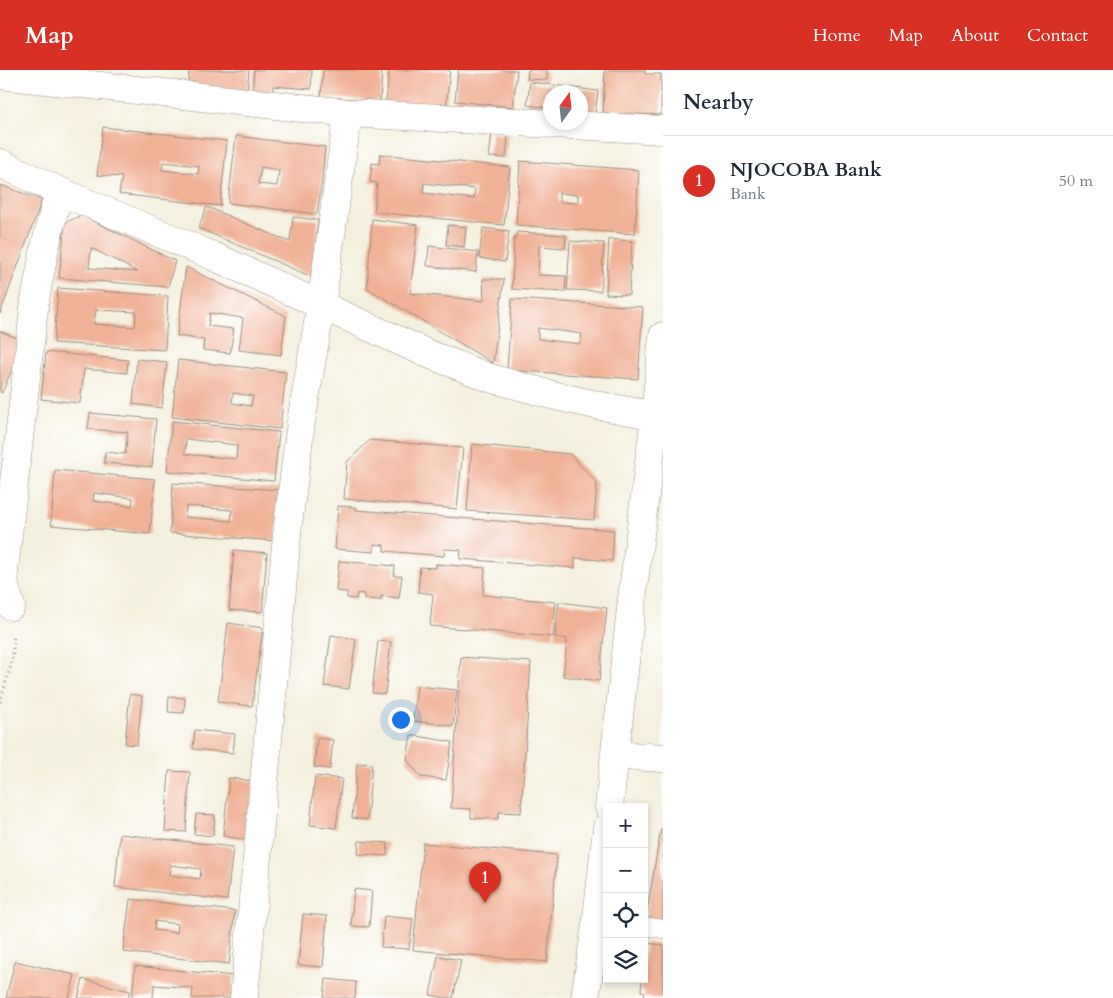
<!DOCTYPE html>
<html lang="en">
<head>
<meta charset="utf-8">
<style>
  :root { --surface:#fff; --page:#f2f2f3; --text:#1f2937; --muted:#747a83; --line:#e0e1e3; --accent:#d93025 }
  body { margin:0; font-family:Cardo,serif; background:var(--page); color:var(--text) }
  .controls { position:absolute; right:15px; bottom:15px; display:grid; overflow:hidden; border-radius:0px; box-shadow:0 2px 8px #0003 }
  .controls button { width:45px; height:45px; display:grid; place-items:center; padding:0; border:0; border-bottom:1px solid var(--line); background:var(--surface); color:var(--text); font:25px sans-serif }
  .compass { position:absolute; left:543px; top:15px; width:45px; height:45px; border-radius:50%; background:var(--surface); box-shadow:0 2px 8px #0003; rotate:15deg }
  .you { position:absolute; left:400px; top:649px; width:18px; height:18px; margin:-12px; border:4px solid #fff; border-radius:50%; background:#1a73e8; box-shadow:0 0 0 8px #1a73e833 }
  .badge { display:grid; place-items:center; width:32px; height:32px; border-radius:50%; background:var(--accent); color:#fff; font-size:16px; font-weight:700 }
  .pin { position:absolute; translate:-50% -41px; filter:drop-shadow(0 1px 2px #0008) }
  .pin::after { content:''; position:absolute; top:26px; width:18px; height:15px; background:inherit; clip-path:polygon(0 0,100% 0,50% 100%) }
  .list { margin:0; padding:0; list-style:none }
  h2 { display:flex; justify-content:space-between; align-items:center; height:65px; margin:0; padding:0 20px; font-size:21px }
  h2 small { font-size:16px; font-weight:400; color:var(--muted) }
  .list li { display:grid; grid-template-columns:32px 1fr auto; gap:15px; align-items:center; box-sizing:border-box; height:90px; padding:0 20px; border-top:1px solid var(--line) }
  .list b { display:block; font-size:19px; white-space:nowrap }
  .list p { margin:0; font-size:16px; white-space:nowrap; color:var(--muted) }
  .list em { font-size:16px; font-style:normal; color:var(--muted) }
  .icon { flex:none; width:28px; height:28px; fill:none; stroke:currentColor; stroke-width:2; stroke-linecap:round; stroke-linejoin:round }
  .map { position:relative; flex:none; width:663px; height:928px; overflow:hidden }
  header { display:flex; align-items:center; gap:30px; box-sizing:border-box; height:70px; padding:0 25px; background:var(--accent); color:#fff }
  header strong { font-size:24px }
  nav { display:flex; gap:28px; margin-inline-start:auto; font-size:18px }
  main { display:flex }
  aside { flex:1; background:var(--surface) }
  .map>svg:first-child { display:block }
  .building { fill:#f0b296; fill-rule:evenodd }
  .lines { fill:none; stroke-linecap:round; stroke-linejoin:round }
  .lane-casing { stroke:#988d7e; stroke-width:19 }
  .street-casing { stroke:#988d7e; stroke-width:29 }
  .path { stroke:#988d7e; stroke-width:3; stroke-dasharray:1 4; stroke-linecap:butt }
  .lane { stroke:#fff; stroke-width:18 }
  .street { stroke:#fff; stroke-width:28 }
</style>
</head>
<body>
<header>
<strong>Map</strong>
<nav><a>Home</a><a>Map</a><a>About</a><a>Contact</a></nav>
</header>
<main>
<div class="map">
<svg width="663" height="928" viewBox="0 0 663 928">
  <rect width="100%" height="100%" fill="#fff"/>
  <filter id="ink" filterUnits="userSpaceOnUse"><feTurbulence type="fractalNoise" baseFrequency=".02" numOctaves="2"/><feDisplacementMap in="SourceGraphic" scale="10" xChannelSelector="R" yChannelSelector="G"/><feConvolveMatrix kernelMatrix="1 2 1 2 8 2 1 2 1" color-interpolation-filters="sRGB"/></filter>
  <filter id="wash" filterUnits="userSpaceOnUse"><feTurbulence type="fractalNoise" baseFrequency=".0096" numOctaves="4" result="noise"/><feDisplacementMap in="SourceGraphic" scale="20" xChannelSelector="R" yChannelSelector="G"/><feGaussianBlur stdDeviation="1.12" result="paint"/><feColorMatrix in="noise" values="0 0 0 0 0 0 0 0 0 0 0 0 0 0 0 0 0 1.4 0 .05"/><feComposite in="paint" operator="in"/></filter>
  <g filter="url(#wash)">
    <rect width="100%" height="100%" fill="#f4f0de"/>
    <g id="blocks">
      <path class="building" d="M189 0H249L247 21 188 16Z
        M254 0H312L311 19 273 16V24L252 23Z
        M323 0H382L380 31 321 27Z
        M389 0H450L446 38 386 32Z
        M458 0H517L513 37 455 31Z
        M528 0H547V10L527 9Z
        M605 0H645V4H661V45L603 43Z
        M530 12 598 21 595 44 580 42V22H550V38L527 35Z
        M103 57 227 71 220 136 119 124 122 107 97 105ZM163 92 199 96 198 104 162 100Z
        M492 63 508 65 506 88 489 87Z
        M236 66 325 77 322 111 317 144 228 133ZM261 97 279 100 277 116 258 114Z
        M380 84 510 97 504 155 374 142 377 113 370 112 372 93 379 94ZM424 113 475 119 474 129 423 123Z
        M520 91 639 100 635 164 516 155ZM559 123 578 125V133L559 132Z
        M0 115 42 130 0 244Z
        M207 137 290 172 293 147 318 150 312 207 198 158Z
        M81 145 175 191 168 217 59 208 65 153ZM91 178 138 202 89 198Z
        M372 149 418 155 410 223 484 231 483 209H504L493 293 367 218Z
        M448 155 466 157 464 177 446 175Z
        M483 158 509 161 505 192 479 188Z
        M517 162 566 165 565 178 539 176 538 205 566 206 565 222 512 219 514 168H516Z
        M609 169 632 171 629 225 606 224Z
        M570 171 604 173 601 221 567 220Z
        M429 176 478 182 476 202 427 196Z
        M186 197 286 246 281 285 239 280 243 248 210 243 208 256 234 259 230 283 203 280 204 270 177 266Z
        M58 218 168 226 165 280 54 273ZM96 240 136 242 135 257 94 254Z
        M512 229 643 237 638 309 507 300ZM538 258 582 264 580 274 538 269Z
        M0 261 24 271 2 323 0 322Z
        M46 282 128 290 127 303 84 299 80 333 41 329Z
        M137 289 167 292 162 338 133 334Z
        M178 290 286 302 280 359 172 347ZM233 323 253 326 251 336 232 333Z
        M90 343 156 349 152 397 104 393 105 382 125 384 128 362 88 359Z
        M172 351 279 362 274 411 167 401ZM186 369 237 375 236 389 185 384Z
        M370 370 463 378 457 439 344 429 347 392Z
        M472 374 570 384 597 413 594 450 467 441Z
        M55 400 155 409 150 464 51 455ZM94 423 133 428 132 436 93 431Z
        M173 413 280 420 276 471 170 463ZM186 436 232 440 231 451 185 447Z
        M338 436 356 437V440L614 460 612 491 575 488V498L460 489 461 480 445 479 444 486 384 481V475L374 474V482L335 479Z
        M234 480 267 483 262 542 229 540Z
        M339 491 395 496 394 506H402L399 528 381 526V530L364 529V524L357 523 356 529 347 528V522L336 521Z
        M436 494 485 498 483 525 556 532 553 567 430 556 433 524 418 522 420 497 436 498Z
        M559 532 607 538 599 611 563 606 567 569 555 567Z
        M228 553 263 558 252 636 218 632Z
        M331 565 356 569 349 619 324 616Z
        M378 571 391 572 385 624 372 623Z
        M461 587 531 592 521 743 499 742 498 749 471 748V739L451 738Z
        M417 616 457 620 453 656 413 651Z
        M130 624 142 626 137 675 125 674Z
        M169 627 185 628 184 643 168 642Z
        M195 660 235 664 233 683 193 679Z
        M411 665 452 672 446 710 421 707 407 690Z
        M317 668 333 670 330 699 314 697Z
        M357 693 372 694 367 750 352 748Z
        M169 701 190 702 186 762 165 761Z
        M315 706 342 709 336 758 310 755Z
        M229 708 254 711 248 770 223 766Z
        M196 744 215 745 213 766 194 764Z
        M661 759H663V856L645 853Z
        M120 764 233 777 227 830 115 817ZM170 795 201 799 200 809 169 805Z
        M359 771 388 773 387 786 358 784Z
        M423 773 557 785 547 892 413 880Z
        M354 819 372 821 369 857 351 856Z
        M130 829 235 841 229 894 123 882ZM155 851 178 854 177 863 154 860Z
        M303 844 327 846 323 897 298 895Z
        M384 846 413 849 409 879 381 877Z
        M646 873 663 875V928H644L645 922 641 921 642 909H644V891Z
        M438 886 461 890 453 928H446L430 925Z
        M15 891 75 905 69 928H6Z
        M135 896 234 906 232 928H192L193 918 154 915 153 928H132Z
        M83 909 130 921 128 928H78Z
        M326 909 356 912 355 928H324Z"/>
    </g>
  </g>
  <g filter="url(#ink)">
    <use href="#blocks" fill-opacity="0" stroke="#988d7e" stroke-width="1"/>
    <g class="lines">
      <defs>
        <path id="lane" d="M644 856 663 859"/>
        <path id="street" d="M0 5 348 43 663 60
          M0 93 59 121 213 186 426 283 490 308 556 326 601 336 663 347
          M11 536 5 517 4 499 35 230 45 177 59 121
          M615 685 663 688
          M609 737 633 520 655 346 663 266
          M244 928 288 454 301 352 321 236 348 43
          M585 928 597 848 607 758"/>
      </defs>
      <use href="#lane" class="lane-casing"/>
      <use href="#street" class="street-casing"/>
      <path class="path" d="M0 632 12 592 14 564"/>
      <use href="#lane" class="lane"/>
      <use href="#street" class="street"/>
    </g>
  </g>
</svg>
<div class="controls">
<button>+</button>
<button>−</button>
<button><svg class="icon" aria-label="locate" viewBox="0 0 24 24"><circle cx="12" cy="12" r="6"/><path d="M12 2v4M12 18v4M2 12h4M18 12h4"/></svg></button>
<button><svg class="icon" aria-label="layers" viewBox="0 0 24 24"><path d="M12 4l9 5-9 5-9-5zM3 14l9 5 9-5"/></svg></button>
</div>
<svg class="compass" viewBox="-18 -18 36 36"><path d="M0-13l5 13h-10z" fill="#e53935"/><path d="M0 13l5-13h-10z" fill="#747a83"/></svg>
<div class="you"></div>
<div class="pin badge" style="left:485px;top:833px">1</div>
</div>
<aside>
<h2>Nearby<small></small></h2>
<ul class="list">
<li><span class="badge">1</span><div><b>NJOCOBA Bank</b><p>Bank</p></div><em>50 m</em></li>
</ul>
</aside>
</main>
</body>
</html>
